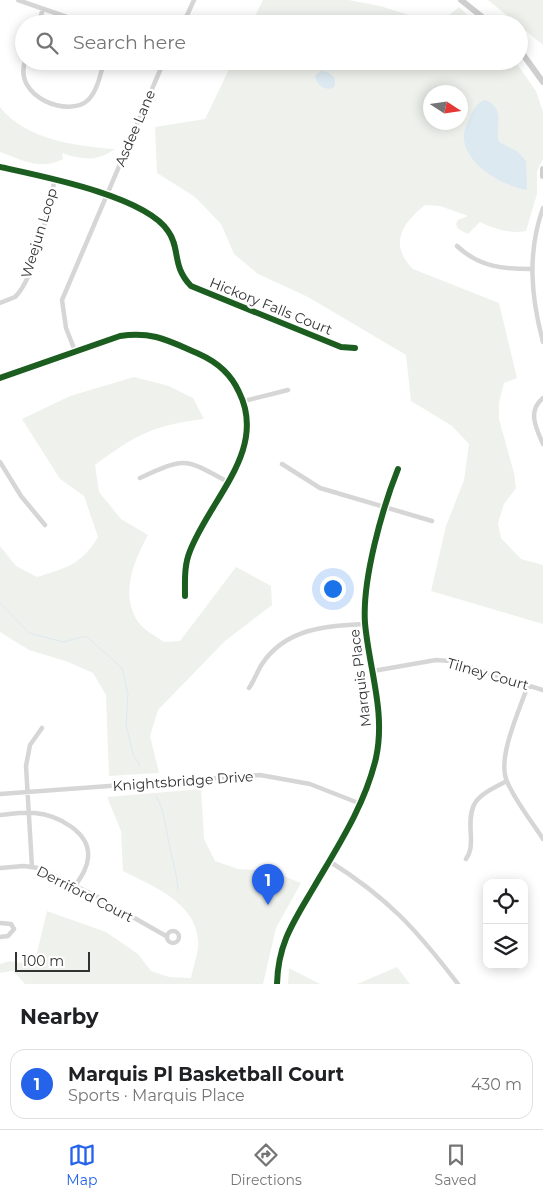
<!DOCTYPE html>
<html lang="en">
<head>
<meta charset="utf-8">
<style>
  :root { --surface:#fff; --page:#f2f2f2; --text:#202124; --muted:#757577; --line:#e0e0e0; --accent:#2563eb }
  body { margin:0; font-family:Montserrat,sans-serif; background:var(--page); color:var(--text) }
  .controls { position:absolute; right:15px; bottom:15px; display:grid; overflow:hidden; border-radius:10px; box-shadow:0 2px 12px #0003 }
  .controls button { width:45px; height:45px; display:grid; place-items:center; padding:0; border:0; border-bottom:1px solid var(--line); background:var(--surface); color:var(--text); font:25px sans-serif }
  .compass { position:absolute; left:423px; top:85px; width:45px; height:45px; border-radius:50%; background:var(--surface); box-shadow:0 2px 12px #0003; rotate:102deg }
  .scale { position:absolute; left:15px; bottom:12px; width:75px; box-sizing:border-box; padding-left:5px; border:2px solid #323232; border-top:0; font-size:14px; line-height:18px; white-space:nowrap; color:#323232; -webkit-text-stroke:4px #fff; paint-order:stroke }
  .you { position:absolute; left:332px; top:588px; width:18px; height:18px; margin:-12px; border:4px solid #fff; border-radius:50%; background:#1a73e8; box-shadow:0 0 0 8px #1a73e833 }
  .badge { display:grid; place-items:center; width:32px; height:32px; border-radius:50%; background:var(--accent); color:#fff; font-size:16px; font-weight:700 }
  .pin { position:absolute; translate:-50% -41px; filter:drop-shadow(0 1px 2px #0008) }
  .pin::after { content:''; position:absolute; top:26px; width:18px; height:15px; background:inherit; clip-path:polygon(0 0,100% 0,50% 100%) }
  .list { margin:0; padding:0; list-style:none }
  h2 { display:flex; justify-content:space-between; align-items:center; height:65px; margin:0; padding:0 20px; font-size:21px }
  h2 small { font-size:16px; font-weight:400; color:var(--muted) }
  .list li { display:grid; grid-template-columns:32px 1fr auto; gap:15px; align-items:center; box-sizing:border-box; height:70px; margin:0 10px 10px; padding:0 10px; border:1px solid var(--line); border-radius:15px }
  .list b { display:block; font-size:19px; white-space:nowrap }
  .list p { margin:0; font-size:16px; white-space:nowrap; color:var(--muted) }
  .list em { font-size:16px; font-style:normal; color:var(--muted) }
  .icon { flex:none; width:28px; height:28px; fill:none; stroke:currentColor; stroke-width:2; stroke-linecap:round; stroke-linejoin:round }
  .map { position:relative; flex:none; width:543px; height:984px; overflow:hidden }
  .search { position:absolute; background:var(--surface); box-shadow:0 2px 12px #0003; left:15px; right:15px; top:15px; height:55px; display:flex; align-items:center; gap:12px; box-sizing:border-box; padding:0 18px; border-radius:28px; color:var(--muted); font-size:19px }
  .sheet { height:145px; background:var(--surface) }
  nav { display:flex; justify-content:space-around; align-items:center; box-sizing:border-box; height:70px; border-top:1px solid var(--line); background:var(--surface); font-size:14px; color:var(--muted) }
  nav a { display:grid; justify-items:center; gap:2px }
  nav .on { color:var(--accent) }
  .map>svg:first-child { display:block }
  .green { fill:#eff2ec; fill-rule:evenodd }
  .water { fill:#dce9f0 }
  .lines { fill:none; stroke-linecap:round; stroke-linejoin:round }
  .stream { stroke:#dce9f0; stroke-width:1 }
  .street { stroke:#d6d6d6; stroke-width:4.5 }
  .secondary { stroke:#cfcfcf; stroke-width:6 }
  .cycleway-casing { stroke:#fff; stroke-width:9 }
  .cycleway { stroke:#1b5e20; stroke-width:6 }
  .labels { text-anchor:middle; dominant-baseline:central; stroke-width:5; stroke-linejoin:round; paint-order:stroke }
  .street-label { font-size:14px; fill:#323232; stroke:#fff }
</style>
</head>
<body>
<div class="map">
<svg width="543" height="984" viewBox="0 0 543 984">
  <rect width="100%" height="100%" fill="#fff"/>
  <path class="green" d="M263 0H349L380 6 419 18 443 20 459 7 477 24H251Z
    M488 0H543V45Z
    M233 61H515L536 91 543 112V159L537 171V194L526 231C511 234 494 229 480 222L468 234 458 229 456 224 458 220 468 216 440 206 425 205C401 224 389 245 413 269L499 303 517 378 504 383 499 403V419L514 473 516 488 504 504 498 523 501 538 521 559 543 565V624L431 591 446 526 464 480 469 444 452 426 411 401 406 355 308 297 258 274 234 254 221 224 195 197 157 173 155 127 205 119ZM430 92H460V122H430Z
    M0 107C26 140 75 146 115 149 97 162 82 160 62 153L63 159C41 171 22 160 0 152Z
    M134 377 169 386 193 398 204 419C154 425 135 435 95 465L99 492 121 519 148 535C134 561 119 595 139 623 144 630 156 636 164 642L180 641 236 567 271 586 272 605 225 641 158 710 150 736 159 773 109 776 106 695 93 673 68 662 29 650 0 632V546L16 566 37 577C66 568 81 565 98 537L84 496 60 479 22 419 70 396Z
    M201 789 204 839 215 861 238 869 271 871 301 883 276 928 263 984H25L13 971 0 973V964L10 961 34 965 47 911 106 932 138 954 151 971 169 977 191 978C193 967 199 952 198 941 196 902 152 886 123 871L121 831 107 797Z
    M397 967 410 984H357Z
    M289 968 320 984H323H288Z"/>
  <path class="water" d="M321 71 328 72 335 78V85L333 88C324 91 317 85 315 76Z
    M485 100C507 108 494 126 499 142L518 152 526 161 527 190C504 187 462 163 464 135 464 129 468 122 470 117 473 110 477 102 485 100Z"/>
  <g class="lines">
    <path class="stream" d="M0 603 29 633 63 642 86 636 122 668 128 694 126 724 133 754 140 766
      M156 796C165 812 165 826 169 843 172 859 177 873 178 890"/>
    <path class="street" d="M18 0 87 24
      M38 24 43 9
      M183 24 194 0
      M25 61C13 98 70 118 88 100 97 92 101 73 104 61
      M0 167C41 176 145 196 168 231 181 249 171 265 191 286L341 347 355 348
      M543 208C527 253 531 297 543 342
      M457 246C479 267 503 269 531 269
      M0 303 15 297C36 277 48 208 55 179
      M75 351 66 328 62 300 164 61
      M0 378 120 336C153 331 169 341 199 354 217 362 231 374 239 392 268 450 210 499 190 551 184 565 185 581 185 596
      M543 398C527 411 536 428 543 444
      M244 401 288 390
      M0 462 21 496 45 525
      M282 464 320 488 432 521
      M140 478C186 457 184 458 228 482
      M373 671 436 660 450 661 543 690
      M528 685C520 709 498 755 506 779 514 800 531 820 543 839
      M249 688C254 681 257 672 262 664 286 628 326 626 365 624
      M0 794 260 775 310 784 361 804
      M0 815C11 814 24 812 35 813 57 815 91 832 88 858 87 869 81 877 75 886
      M466 859C471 852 471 846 471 837 468 800 476 797 507 781
      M329 861C388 898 416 929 458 984
      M32 867 26 766 30 745 42 728
      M0 868 24 866 38 868 94 895 166 936
      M0 923 11 924 14 929 8 936 0 937
      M167 937a6 6 0 1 1 12 0a6 6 0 1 1-12 0Z
      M277 984C278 943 294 921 314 887 338 846 365 805 376 758 386 712 369 669 365 623 362 580 382 509 398 469"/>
    <path class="secondary" d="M461 0 491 24
      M519 49 543 82
      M543 169V176"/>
    <defs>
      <path id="cycleway" d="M0 167C41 176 145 196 168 231 181 249 171 265 191 286L341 347 355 348
        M0 378 120 336C153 331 169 341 199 354 217 362 231 374 239 392 268 450 210 499 190 551 184 565 185 581 185 596
        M277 984C278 943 294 921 314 887 338 846 365 805 376 758 386 712 369 669 365 623 362 580 382 509 398 469"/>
    </defs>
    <use href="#cycleway" class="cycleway-casing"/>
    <use href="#cycleway" class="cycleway"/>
  </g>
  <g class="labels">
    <g class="street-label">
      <text transform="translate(135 128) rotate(-67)">Asdee Lane</text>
      <text transform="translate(39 233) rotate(-73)">Weejun Loop</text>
      <text transform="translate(271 306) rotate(22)">Hickory Falls Court</text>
      <text transform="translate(488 674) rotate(16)">Tilney Court</text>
      <text transform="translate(360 678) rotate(-97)">Marquis Place</text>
      <text transform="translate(183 781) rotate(-4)">Knightsbridge Drive</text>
      <text transform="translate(85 894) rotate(27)">Derriford Court</text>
    </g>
  </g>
</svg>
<div class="controls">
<button><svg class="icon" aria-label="locate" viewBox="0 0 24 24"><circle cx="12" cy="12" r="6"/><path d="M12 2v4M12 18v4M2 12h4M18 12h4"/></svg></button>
<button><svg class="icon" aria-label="layers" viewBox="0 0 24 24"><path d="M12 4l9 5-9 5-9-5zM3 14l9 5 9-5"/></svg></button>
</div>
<svg class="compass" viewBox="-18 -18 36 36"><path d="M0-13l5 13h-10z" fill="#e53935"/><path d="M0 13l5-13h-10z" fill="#757577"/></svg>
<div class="scale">100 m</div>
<div class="you"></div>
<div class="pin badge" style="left:268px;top:905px">1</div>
<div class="search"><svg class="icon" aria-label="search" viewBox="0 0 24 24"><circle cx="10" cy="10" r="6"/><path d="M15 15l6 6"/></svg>Search here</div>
</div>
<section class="sheet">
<h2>Nearby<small></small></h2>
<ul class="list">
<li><span class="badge">1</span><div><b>Marquis Pl Basketball Court</b><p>Sports · Marquis Place</p></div><em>430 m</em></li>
</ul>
</section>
<nav>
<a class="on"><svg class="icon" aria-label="map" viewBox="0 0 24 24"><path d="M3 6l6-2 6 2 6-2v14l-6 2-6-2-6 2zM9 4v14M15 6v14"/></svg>Map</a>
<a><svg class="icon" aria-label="directions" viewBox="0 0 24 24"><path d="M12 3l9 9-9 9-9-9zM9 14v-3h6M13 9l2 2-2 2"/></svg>Directions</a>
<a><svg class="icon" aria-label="saved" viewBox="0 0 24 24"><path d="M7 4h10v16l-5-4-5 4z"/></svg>Saved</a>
</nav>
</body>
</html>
